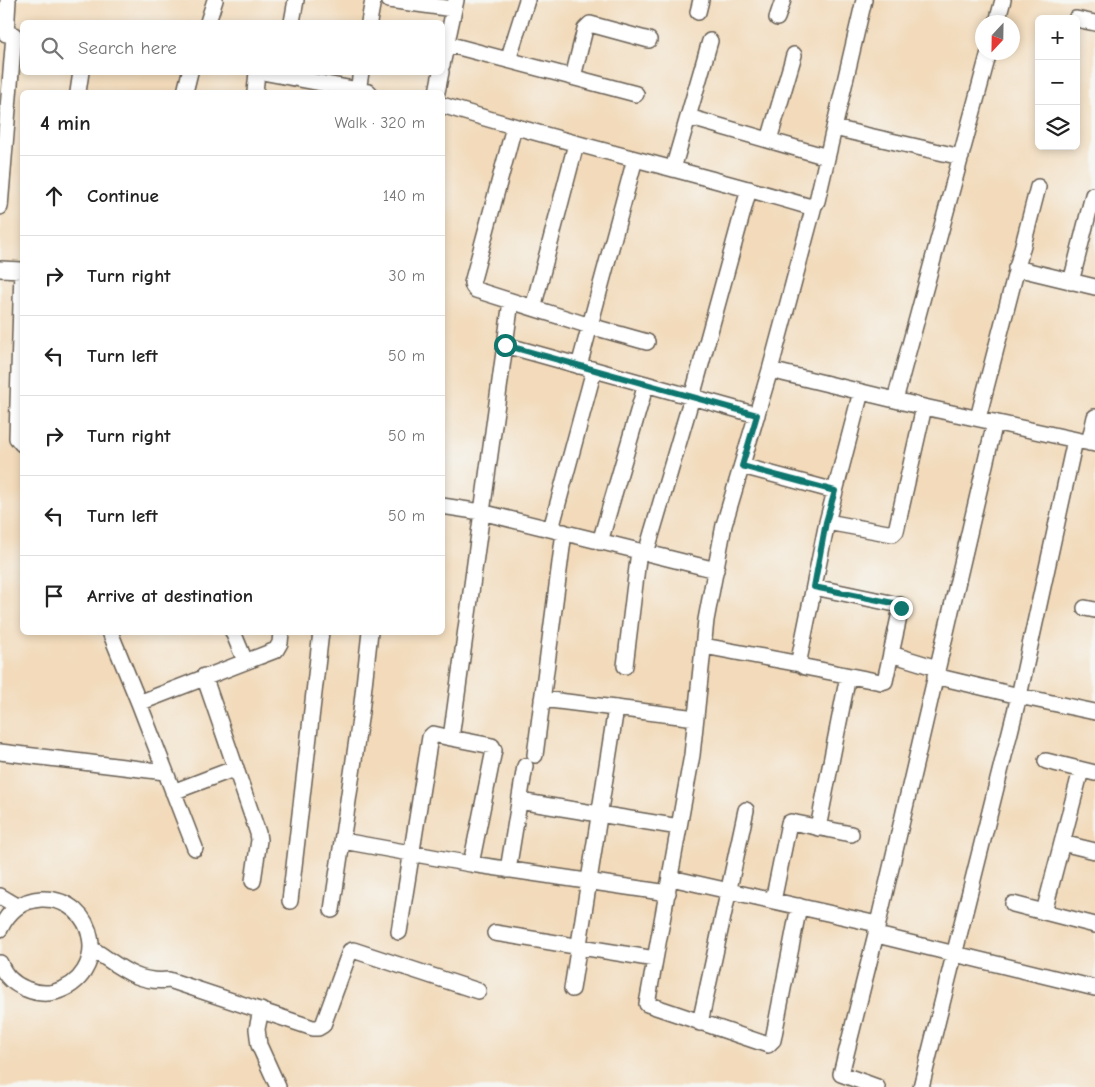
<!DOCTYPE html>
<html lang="en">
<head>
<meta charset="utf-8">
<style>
  :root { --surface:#fff; --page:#f6f6f6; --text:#222; --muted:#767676; --line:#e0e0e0 }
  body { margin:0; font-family:"Comic Neue",sans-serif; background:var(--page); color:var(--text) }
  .controls { position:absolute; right:15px; top:15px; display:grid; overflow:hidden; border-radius:8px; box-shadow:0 2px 8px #0003 }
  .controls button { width:45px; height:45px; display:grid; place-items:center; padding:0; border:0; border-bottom:1px solid var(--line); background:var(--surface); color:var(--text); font:25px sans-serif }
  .compass { position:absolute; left:975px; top:15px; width:45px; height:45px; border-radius:50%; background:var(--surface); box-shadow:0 2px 8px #0003; rotate:202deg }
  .stop { position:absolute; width:15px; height:15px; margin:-11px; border:4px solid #0f766e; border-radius:50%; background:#fff }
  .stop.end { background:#0f766e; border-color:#fff; box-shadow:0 1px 5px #0008 }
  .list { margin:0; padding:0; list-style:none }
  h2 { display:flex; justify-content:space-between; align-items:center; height:65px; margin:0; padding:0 20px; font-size:21px }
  h2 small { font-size:16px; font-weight:400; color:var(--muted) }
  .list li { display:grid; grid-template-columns:32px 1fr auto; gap:15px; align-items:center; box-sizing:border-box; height:80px; padding:0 20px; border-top:1px solid var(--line) }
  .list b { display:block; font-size:19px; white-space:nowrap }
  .list em { font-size:16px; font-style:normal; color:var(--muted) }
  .icon { flex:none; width:28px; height:28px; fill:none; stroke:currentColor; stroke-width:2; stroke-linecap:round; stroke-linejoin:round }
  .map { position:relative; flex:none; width:1095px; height:1087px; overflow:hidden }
  .search { position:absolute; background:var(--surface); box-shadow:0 2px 8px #0003; left:20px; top:20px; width:425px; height:55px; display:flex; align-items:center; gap:12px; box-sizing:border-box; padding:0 18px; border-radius:8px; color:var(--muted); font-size:19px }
  .panel { position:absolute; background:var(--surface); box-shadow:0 2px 8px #0003; left:20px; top:90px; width:425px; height:545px; border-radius:8px }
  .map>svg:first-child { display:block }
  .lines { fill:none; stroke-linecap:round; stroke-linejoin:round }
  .minor-casing { stroke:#675e53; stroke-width:18 }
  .minor { stroke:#fff; stroke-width:15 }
  .route { stroke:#0f766e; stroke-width:6 }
</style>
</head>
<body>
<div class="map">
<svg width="1095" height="1087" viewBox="0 0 1095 1087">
  <rect width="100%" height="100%" fill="#f6f6f2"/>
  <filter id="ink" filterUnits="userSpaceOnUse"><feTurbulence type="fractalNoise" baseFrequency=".02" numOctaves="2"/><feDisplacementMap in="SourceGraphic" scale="10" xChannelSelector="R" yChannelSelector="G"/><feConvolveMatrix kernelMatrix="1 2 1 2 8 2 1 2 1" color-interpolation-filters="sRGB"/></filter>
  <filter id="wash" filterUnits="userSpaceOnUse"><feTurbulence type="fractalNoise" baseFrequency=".0096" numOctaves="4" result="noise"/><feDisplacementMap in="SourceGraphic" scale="20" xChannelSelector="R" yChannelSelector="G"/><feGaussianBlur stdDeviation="1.12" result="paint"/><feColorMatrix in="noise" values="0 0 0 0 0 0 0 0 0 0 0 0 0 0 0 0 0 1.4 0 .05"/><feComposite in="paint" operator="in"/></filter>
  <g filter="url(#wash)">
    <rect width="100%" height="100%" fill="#f2daba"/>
  </g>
  <g filter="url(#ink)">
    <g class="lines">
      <defs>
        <path id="minor" d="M389 0 453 9
          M698 12 701 0
          M777 18 783 0
          M1076 19 1095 23
          M208 22 215 0
          M292 22 296 0
          M369 22 373 0
          M997 22 1003 0
          M6 34 8 0
          M447 44 636 94
          M508 60 527 0
          M442 65 456 0
          M262 72 369 92
          M573 77 585 29 590 24 649 40
          M358 91 361 72
          M78 92 81 72
          M185 92 190 72
          M255 92 257 72
          M437 92 441 72
          M442 105C563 143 686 170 807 206H814L817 201 864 0
          M688 117 827 157
          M514 127 472 283 473 286 476 290 590 326 647 342
          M834 128 961 157
          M769 140 794 55
          M673 169 710 41
          M814 206 770 370 924 407 1095 444
          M0 207 14 35
          M1016 268 1095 287
          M0 269 22 270
          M22 270 17 438 22 444
          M1071 282 1093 195
          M533 308 576 144
          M505 345 757 415
          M579 366 635 159
          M770 370 724 525 706 620 692 755 647 1004 768 1045 773 1040 799 906
          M895 400 989 52
          M978 418 1038 187
          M995 422 876 932 877 935 1095 988
          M1089 443 1095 417
          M742 466 835 491
          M442 506 481 512 716 570
          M827 522 893 534 896 531 924 407
          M551 529 594 370
          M600 542 646 384
          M646 553 692 397 749 189
          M814 587 900 605 901 608 885 681 881 682 805 667 800 664 799 660 827 522 861 392
          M1085 608 1095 610
          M110 632 139 703 195 848
          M233 632 245 661
          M704 646 800 664
          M891 654 937 668
          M625 666 639 551
          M204 676 258 833 259 840 253 881
          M935 676 1019 696 1095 712
          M542 699 696 718
          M139 703 276 650 280 643 281 632
          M451 738 492 746 494 750 471 864
          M0 752 165 772
          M535 755 564 532
          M1046 761 1095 773
          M173 792 236 768
          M519 801 679 827
          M818 828 848 676
          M343 841 471 864 668 893
          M1062 843 1095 851
          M508 870 525 766
          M671 878 877 924
          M0 896 17 906
          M290 901 321 632
          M773 901 789 823 791 822 851 834
          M1013 904 1095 925
          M332 910 361 712 370 632
          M1044 912 1081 770
          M0 929C8 912 22 900 41 899 98 897 111 976 55 992 46 994 35 993 26 989 14 984 4 975 0 963
          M399 932 430 737 433 734 451 738 511 301
          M495 933 655 959
          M876 934 841 1074 877 1087
          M92 949C118 965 136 984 169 980L313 1028H318L323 1025 350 951 353 950 478 991
          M572 989 616 708
          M261 1010 257 1029 259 1045 278 1087
          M700 1023 746 810
          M921 1087 1019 696 1075 440"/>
      </defs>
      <use href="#minor" class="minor-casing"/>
      <use href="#minor" class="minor"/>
    </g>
  </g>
  <g class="lines" filter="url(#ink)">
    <path class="route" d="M505 345 757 415 742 466 835 491 826 522 814 587 898 604 901 608"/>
  </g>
</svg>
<div class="controls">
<button>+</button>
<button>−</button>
<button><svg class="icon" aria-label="layers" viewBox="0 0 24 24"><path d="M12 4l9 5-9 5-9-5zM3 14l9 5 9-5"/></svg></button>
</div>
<svg class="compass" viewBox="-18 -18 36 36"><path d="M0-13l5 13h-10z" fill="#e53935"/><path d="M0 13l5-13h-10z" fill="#767676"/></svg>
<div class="stop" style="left:505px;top:345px"></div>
<div class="stop end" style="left:901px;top:608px"></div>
<div class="search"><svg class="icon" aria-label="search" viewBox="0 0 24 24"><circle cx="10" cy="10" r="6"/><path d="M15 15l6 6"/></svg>Search here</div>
<section class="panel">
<h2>4 min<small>Walk · 320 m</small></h2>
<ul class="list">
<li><svg class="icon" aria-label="ahead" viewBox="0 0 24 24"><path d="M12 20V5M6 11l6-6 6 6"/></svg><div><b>Continue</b></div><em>140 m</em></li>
<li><svg class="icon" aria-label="right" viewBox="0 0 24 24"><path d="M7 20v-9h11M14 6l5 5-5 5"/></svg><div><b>Turn right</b></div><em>30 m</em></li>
<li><svg class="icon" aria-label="left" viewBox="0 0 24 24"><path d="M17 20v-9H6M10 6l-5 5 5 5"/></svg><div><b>Turn left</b></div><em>50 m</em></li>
<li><svg class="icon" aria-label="right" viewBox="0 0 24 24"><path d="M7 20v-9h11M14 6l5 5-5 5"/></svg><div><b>Turn right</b></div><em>50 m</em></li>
<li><svg class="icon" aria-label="left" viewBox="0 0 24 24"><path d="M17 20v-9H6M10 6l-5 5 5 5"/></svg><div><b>Turn left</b></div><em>50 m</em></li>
<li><svg class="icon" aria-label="arrive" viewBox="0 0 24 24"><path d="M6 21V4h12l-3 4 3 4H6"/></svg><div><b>Arrive at destination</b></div></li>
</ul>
</section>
</div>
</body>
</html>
